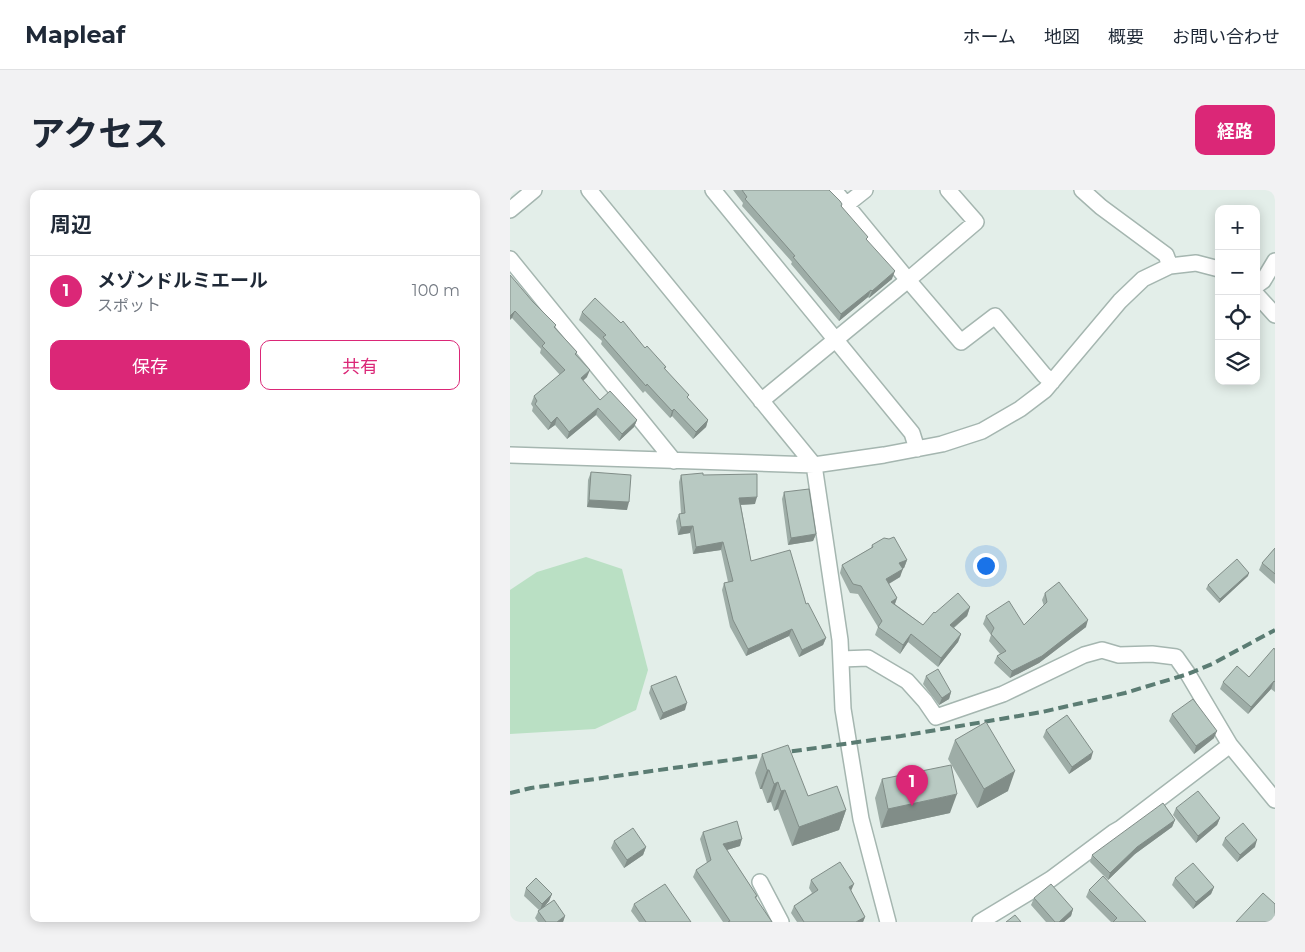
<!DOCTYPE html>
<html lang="ja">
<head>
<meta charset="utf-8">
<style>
  :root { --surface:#fff; --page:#f2f2f3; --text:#1f2937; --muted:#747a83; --line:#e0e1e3; --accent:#db2777 }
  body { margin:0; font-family:Montserrat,"Noto Sans JP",sans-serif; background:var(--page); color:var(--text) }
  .controls { position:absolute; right:15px; top:15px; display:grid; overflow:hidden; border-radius:10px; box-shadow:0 2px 12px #0003 }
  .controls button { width:45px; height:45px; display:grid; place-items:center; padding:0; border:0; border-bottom:1px solid var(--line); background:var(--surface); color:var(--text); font:25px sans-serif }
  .you { position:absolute; left:475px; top:375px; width:18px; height:18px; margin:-12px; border:4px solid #fff; border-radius:50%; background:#1a73e8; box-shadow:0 0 0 8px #1a73e833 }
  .badge { display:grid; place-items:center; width:32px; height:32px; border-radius:50%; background:var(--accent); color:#fff; font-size:16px; font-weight:700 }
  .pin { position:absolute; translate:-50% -41px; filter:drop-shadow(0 1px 2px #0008) }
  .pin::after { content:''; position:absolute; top:26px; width:18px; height:15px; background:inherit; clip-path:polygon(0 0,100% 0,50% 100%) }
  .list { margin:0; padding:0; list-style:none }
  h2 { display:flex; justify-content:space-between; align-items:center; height:65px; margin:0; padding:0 20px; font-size:21px }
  h2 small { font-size:16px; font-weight:400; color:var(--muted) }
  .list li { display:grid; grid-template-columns:32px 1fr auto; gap:15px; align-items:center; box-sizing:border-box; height:70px; padding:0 20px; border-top:1px solid var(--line) }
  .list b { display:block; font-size:19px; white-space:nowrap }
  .list p { margin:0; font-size:16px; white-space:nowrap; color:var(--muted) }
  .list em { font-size:16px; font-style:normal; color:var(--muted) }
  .actions { display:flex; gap:10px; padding:15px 20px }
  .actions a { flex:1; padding:11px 0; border:1px solid var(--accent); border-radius:10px; text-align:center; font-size:18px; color:var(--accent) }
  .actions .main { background:var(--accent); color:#fff }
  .icon { flex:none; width:28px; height:28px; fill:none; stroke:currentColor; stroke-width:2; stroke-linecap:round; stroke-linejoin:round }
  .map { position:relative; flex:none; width:765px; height:732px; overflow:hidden; border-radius:10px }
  header { display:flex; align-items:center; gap:30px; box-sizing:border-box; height:70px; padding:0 25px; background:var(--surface); border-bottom:1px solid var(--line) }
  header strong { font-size:24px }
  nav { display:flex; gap:28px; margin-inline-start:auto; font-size:18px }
  .intro { display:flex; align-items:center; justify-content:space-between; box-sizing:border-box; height:120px; padding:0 30px }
  h1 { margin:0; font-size:35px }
  .button { padding:12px 22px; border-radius:10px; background:var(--accent); color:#fff; font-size:18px; font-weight:700 }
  main { display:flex; gap:30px; padding:0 30px }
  aside { flex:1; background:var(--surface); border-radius:10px; box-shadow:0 2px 12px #0003 }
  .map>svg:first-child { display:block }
  .green { fill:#bae0c4 }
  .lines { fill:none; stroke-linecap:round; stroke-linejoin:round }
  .minor-casing { stroke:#a5b6b0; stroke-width:18 }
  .minor { stroke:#fff; stroke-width:15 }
  .rail { stroke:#5b7c73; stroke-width:4; stroke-dasharray:10 5; stroke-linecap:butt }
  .wall { fill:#9eada7 }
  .shaded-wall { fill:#818d88 }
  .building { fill:#b8c9c2; stroke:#818d88 }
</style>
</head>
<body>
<header>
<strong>Mapleaf</strong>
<nav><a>ホーム</a><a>地図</a><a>概要</a><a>お問い合わせ</a></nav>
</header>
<div class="intro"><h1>アクセス</h1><a class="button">経路</a></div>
<main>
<aside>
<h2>周辺<small></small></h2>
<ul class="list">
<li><span class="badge">1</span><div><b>メゾンドルミエール</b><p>スポット</p></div><em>100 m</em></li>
</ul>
<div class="actions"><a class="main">保存</a><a>共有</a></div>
</aside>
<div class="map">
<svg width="765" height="732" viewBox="0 0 765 732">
  <rect width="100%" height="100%" fill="#e3eee9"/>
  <path class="green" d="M76 367 112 379 138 480 126 520 85 539 0 544V400L27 382Z"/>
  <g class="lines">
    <defs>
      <path id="minor" d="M79 0 304 275 330 450 333 519 351 629 378 732
        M203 0 402 243 407 259
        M324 0 398 90 466 32 438 0
        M572 0 591 17 656 65 660 76
        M336 15 355 0
        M0 20 24 0
        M0 69 164 271
        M746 96 753 91 765 71
        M746 104 765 125
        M251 211 398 90 451 152 485 126 534 185 542 192
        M0 265 304 275 374 265 432 254 472 241 510 219 535 200 610 111 633 89 660 76 686 73 709 79
        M331 469 358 468 397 491 415 511 426 527 493 504 574 465 592 460 609 465 642 464 666 467 678 484 720 555
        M250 692 271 732
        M470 732 541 689 604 642 611 638 720 555 765 610"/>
    </defs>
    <use href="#minor" class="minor-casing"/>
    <use href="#minor" class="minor"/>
    <path class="rail" d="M0 603 21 598 391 546 532 522 615 503 678 484 702 474 765 440"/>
  </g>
  <path class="wall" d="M223 0H319L332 14V17L357 50 382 89 359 108 358 107 329 131 281 74 282 72 232 16 233 13Z
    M0 85 23 112 46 135 45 138 67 162 66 165 77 187 73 191 90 210 127 230 124 237 109 251 86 225 57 249 45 235 38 240 22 221 23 217 21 214 24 206 50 185 30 163 31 159 2 128Z
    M72 122 135 158 156 177 155 179 178 209 198 230 196 237 183 249 162 226 160 228 135 201 133 203 91 154 92 151 69 130Z
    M81 282 117 320 77 317 78 290Z
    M171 285H193L245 314 231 315 241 371 296 414 316 448 313 455 289 467 279 446 236 466 220 437 212 400 214 393 218 392 211 360 183 364 180 343 168 345 166 331 169 324H171L169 292Z
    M274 302 306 344 303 351 278 355 272 309Z
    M362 355 397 370 394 378H392L390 387 379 394 387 408 385 414 413 435 425 423 460 417 457 426 444 438 451 444 448 452 428 477 398 452 390 464 365 445 368 437 348 404 340 403 330 383 332 375 361 358Z
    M765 358V394L749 380 752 373Z
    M738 386 709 413 696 399 698 395Z
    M535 403 576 437 529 473 500 488 484 473 487 466 490 464 479 451 481 445 473 434 476 426 514 435 534 416 532 410Z
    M765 460V502L761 499 738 524 710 499 713 492 739 487Z
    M416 486 441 502 439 509 429 515 413 494Z
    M141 496 175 520 150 530 139 503Z
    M662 524 704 548 684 564 659 531Z
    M536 540 581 569 559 584 533 547Z
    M445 550 498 601 467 618 438 569Z
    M252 564 298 606 336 620 329 640 282 656 268 619 264 621 261 612 257 613 252 599H250L245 583Z
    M372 589 440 623 371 638 365 608Z
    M666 618 710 628 707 635 686 653 663 625Z
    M665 630 662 637 625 664 598 690 580 672 582 665Z
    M193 642 230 656 217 660 247 706 246 709 262 732H213L183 687 186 680 197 673 190 649Z
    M715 648 745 657 727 672 712 655Z
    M104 651 136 657 133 665 114 678 101 658Z
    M665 688 704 697 701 704 683 719 662 695Z
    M301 690 341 701 355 727 353 732H287L281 723 284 716 302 703 299 698Z
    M16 698 42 704 39 711 35 716 55 726 53 732H28L25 728 29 720 14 706Z
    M579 700 636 732H601L576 707Z
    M524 708 563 719 561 726 554 732H536L521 715Z
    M124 714 181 732H129L121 721Z"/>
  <path class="shaded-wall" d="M385 81 382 89 359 108 362 101Z
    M361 100 358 107 329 131 331 124Z
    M5 121 2 128 0 130V126Z
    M80 180 77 187 68 195 71 188Z
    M88 218 86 225 57 249 59 242Z
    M164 219 162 226 160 228 162 221Z
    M47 227 45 235 38 240 41 233Z
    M127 230 124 237 109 251 112 244Z
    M198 230 196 237 183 249 186 242Z
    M247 307 245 314 227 315 229 308Z
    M79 310 119 312 117 320 77 317Z
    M183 336 180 343 168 345 171 337Z
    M306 344 303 351 278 355 281 348Z
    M213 352 211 360 183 364 186 357Z
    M397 370 394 378 386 382 389 373Z
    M393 379 390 387 373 397 376 389Z
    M739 383 738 386 709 413 710 409Z
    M387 408 384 416 381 412Z
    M460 417 457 426 437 443 440 435Z
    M578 430 576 437 529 473 500 488 502 481Z
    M282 439 279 446 236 466 238 459Z
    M401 444 398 452 390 464 393 455Z
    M451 444 448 452 428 477 431 468Z
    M316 448 313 455 289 467 292 460Z
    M764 491 761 499 738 524 741 517Z
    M441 502 439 509 429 515 432 508Z
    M177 513 175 520 150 530 153 523Z
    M707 541 704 548 684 564 686 556Z
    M583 562 581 569 559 584 562 577Z
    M257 580H259L252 599H250Z
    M505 581 498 601 467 618 474 599Z
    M268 592 261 612 257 613 264 594Z
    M275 600 268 619 264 621 271 601Z
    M447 604 440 623 371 638 378 619Z
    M336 620 329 640 282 656 289 637Z
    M710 628 707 635 686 653 688 646Z
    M665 630 662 637 625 664 598 690 600 683 627 657Z
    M232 649 230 656 210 662 213 654Z
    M747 650 745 657 727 672 730 665Z
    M136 657 133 665 114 678 117 670Z
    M344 694 341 701 339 697Z
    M704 697 701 704 683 719 686 712Z
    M42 704 39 711 30 721 32 714Z
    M563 719 561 726 554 732H549Z
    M55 726 53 732H47Z
    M355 727 353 732H346Z"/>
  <path class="building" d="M232 0H319L330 11 332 14 331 16 358 47 356 49 385 81 362 101 361 100 331 124 283 67 285 66 235 9 237 7Z
    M0 85 23 112 46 135 44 137 67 162 65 164 80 180 71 188 90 210 100 201 127 230 112 244 88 218 59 242 47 227 41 233 25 214 27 211 24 206 55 180 32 156 35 153 5 121 0 126Z
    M85 108 111 133 113 131 135 158 137 156 156 177 154 178 179 205 177 207 198 230 186 242 164 219 162 221 137 194 136 196 93 147 96 145 72 122Z
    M81 282 121 285 119 312 79 310Z
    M193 283V285L247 284V307L229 308 241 371 280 360 296 414 298 413 316 448 292 460 282 439 238 459 223 430 214 393 223 391 213 352 186 357 183 336 171 337 169 324 175 323 171 285Z
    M299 299 306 344 281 348 274 302Z
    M384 347 397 370 389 373 393 379 376 389 387 408 381 412 413 435 424 422 425 423 448 403 460 417 440 435 451 444 431 468 401 444 393 455 368 437 372 431 351 396 343 394 332 375 363 357 362 355 374 348 379 349Z
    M765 358V384L752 373Z
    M727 369 739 383 710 409 698 395Z
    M549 392 578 430 532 466 502 481 487 466 496 461 481 444 484 438 476 426 499 411 514 435 537 412 535 403Z
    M764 458 765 460V492L764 491 741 517 713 492 727 476 739 487Z
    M428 479 441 502 432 508 416 486Z
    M166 486 177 513 153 523 141 496Z
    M683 509 707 541 686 556 662 524Z
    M557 525 583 562 562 577 536 540Z
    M476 532 505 581 474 599 445 550Z
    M278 555 298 606 327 596 336 620 289 637 275 600 271 601 268 592 264 594 259 580H257L252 564Z
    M441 575 447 604 378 619 372 589Z
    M688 601 710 628 688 646 666 618Z
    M653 613 665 630 627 657 600 683 582 665Z
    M227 631 232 649 213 654 247 706 245 707 262 732H218L220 731 186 680 201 670 193 642Z
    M733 633 747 650 730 665 715 648Z
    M123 638 136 657 117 670 104 651Z
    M330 672 344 694 339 697 355 727 346 732H294L284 716 308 700 301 690Z
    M683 673 704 697 686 712 665 688Z
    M593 686 636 732H603L607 728 579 700Z
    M26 688 42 704 32 714 16 698Z
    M155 694 181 732H136L124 714Z
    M541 694 563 719 549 732H545L524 708Z
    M753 703 765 714V732H726Z
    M44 710 55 726 47 732H36L28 721Z
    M505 725 511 732H496Z"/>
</svg>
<div class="controls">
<button>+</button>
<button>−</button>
<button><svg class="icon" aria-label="locate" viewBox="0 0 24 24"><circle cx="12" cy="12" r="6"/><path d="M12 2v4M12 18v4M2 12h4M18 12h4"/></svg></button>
<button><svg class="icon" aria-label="layers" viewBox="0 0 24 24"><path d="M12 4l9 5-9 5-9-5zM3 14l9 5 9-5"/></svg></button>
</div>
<div class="you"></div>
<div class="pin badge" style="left:402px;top:616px">1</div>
</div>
</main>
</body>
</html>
